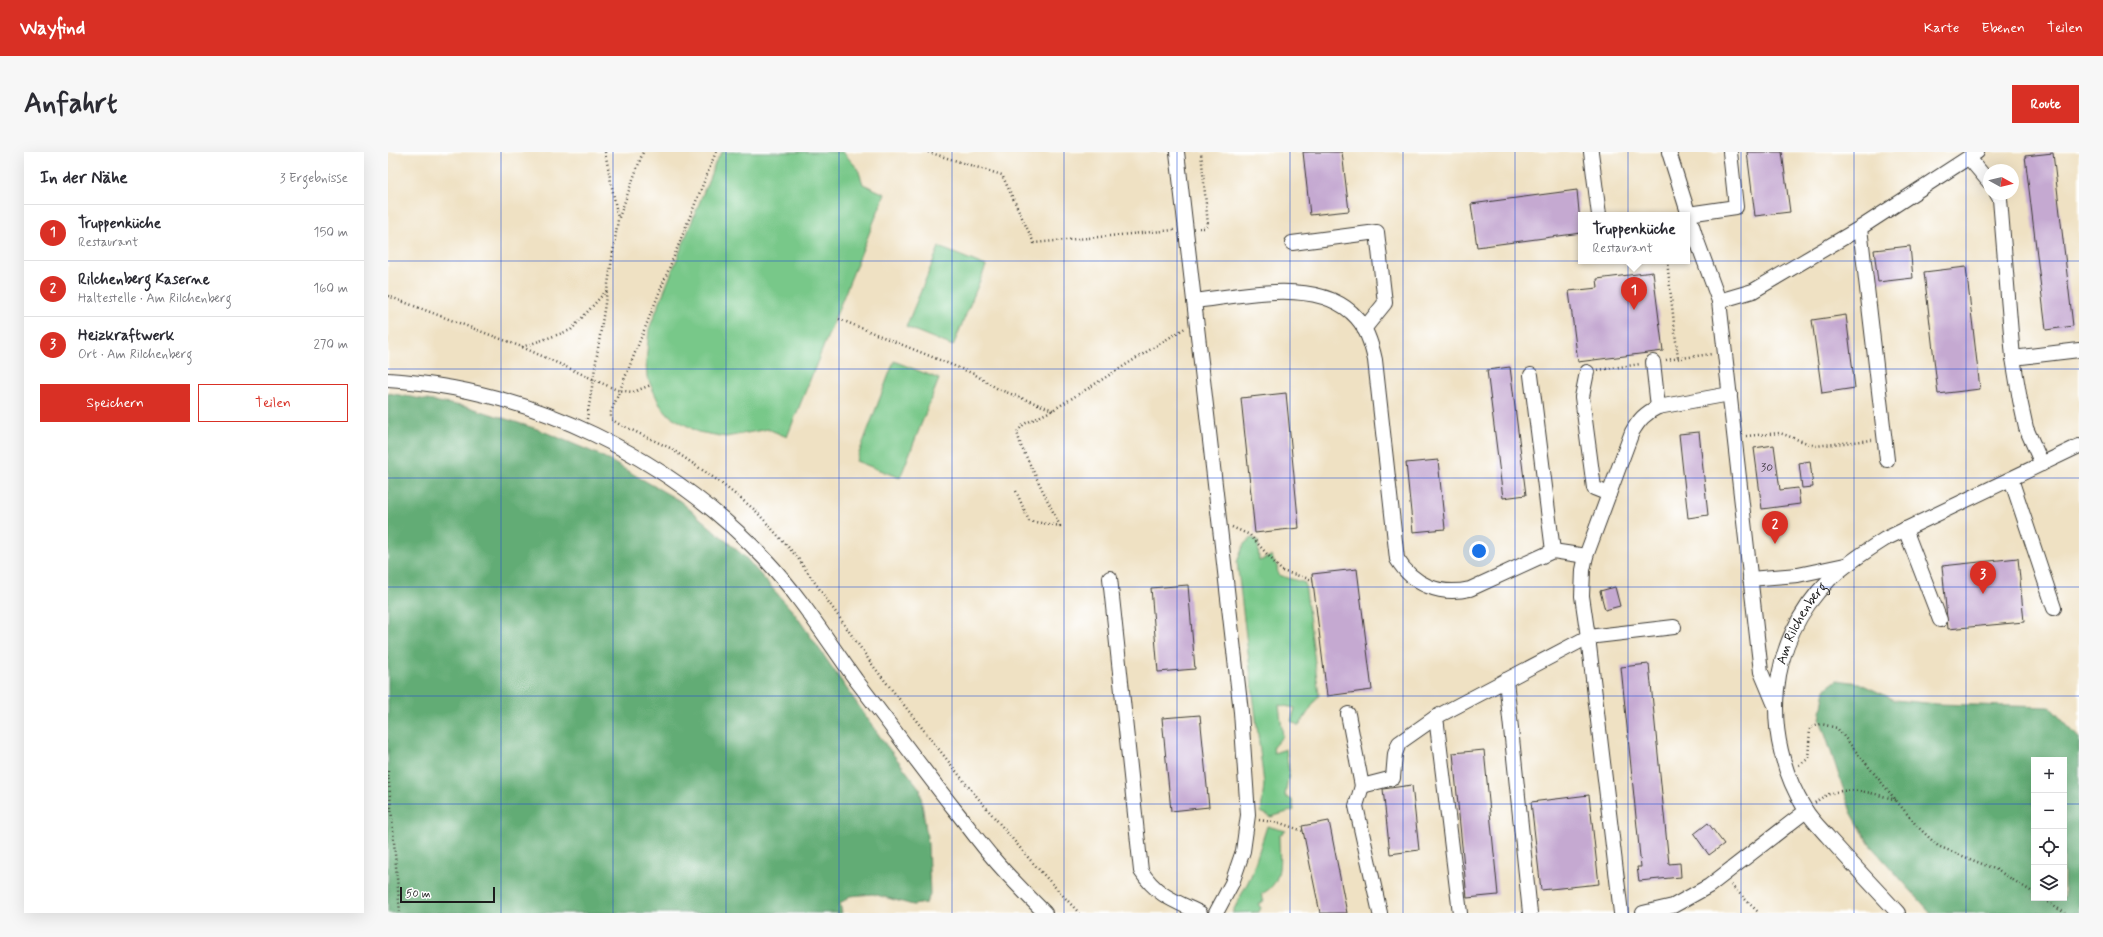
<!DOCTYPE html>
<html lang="de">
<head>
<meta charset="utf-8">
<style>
  :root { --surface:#fff; --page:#f7f7f7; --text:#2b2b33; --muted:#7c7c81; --line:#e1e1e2; --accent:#d93025 }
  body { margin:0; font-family:Mynerve,sans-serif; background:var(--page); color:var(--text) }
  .controls { position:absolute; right:12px; bottom:12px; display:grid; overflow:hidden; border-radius:0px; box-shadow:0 4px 16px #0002 }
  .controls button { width:36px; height:36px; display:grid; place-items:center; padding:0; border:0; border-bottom:1px solid var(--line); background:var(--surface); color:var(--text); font:20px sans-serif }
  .compass { position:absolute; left:1595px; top:12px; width:36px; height:36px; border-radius:50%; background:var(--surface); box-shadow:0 4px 16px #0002; rotate:98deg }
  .scale { position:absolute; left:12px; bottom:10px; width:95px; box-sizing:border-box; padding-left:4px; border:2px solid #1c1c1c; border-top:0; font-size:11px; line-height:14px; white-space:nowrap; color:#1c1c1c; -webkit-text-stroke:3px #fff; paint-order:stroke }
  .you { position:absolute; left:1091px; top:399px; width:14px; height:14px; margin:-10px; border:3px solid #fff; border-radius:50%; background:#1a73e8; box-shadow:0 0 0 6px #1a73e833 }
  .badge { display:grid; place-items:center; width:26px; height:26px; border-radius:50%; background:var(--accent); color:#fff; font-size:13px; font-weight:700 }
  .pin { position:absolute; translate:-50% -33px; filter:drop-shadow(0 1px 2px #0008) }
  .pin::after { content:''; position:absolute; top:21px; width:14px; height:12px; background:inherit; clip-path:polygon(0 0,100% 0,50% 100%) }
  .popup { position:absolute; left:1190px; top:60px; width:112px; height:52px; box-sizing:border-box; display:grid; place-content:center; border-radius:0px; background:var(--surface); filter:drop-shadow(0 1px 3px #0005); font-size:13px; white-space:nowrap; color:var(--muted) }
  .popup b { font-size:15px; color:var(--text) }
  .popup::after { content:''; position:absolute; left:50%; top:100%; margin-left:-8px; border:8px solid transparent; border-top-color:var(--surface) }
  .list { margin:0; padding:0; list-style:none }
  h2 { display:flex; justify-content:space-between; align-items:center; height:52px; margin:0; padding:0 16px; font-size:17px }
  h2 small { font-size:13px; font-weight:400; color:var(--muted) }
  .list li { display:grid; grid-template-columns:26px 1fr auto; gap:12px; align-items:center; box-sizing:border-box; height:56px; padding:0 16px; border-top:1px solid var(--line) }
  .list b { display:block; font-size:15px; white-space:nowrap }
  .list p { margin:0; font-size:13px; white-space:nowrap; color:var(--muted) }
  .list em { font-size:13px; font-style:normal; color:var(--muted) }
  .actions { display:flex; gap:8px; padding:12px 16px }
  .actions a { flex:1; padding:9px 0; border:1px solid var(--accent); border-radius:0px; text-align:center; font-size:14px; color:var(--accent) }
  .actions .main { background:var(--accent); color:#fff }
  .icon { flex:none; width:22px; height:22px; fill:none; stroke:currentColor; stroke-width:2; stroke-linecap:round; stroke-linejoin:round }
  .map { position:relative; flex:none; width:1691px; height:761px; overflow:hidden; border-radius:0px }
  header { display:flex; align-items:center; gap:24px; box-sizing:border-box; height:56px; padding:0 20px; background:var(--accent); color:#fff }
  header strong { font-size:19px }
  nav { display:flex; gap:22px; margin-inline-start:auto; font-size:14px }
  .intro { display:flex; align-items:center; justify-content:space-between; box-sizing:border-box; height:96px; padding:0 24px }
  h1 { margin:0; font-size:28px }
  .button { padding:10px 18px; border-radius:0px; background:var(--accent); color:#fff; font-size:14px; font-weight:700 }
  main { display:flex; gap:24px; padding:0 24px }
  aside { flex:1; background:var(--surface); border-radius:0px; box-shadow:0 4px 16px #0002 }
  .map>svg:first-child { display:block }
  .green { fill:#78c889; stroke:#4a7252 }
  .forest { fill:#62ac75; stroke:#3f6448; fill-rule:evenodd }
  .building { fill:#c5a9d1 }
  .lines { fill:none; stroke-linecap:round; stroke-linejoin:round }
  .minor-casing { stroke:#3c3a35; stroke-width:16 }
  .path { stroke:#3c3a35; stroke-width:2.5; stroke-dasharray:1 3; stroke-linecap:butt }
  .minor { stroke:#fff; stroke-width:14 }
  .grid { fill:none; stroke:#1d4ed8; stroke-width:1; stroke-opacity:0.55 }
  .labels { text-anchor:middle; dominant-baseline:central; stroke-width:3; stroke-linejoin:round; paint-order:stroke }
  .number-label { font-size:12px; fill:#463f49 }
  .street-label { font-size:14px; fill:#1c1c1c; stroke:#fff }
</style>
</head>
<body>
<header>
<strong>Wayfind</strong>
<nav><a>Karte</a><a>Ebenen</a><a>Teilen</a></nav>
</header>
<div class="intro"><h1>Anfahrt</h1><a class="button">Route</a></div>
<main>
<aside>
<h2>In der Nähe<small>3 Ergebnisse</small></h2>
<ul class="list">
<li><span class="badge">1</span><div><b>Truppenküche</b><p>Restaurant</p></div><em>150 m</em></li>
<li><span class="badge">2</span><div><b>Rilchenberg Kaserne</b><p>Haltestelle · Am Rilchenberg</p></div><em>160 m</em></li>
<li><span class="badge">3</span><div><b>Heizkraftwerk</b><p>Ort · Am Rilchenberg</p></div><em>270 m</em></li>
</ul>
<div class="actions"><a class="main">Speichern</a><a>Teilen</a></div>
</aside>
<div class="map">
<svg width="1691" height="761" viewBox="0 0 1691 761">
  <rect width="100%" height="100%" fill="#fff"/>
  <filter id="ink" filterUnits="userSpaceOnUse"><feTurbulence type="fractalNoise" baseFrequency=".025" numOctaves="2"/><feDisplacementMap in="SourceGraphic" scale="8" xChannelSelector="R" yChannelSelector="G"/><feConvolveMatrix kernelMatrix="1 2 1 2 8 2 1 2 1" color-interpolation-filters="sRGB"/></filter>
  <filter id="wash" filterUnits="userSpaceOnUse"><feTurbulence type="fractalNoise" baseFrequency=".012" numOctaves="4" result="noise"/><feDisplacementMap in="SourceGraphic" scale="16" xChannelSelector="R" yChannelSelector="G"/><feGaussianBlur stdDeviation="0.9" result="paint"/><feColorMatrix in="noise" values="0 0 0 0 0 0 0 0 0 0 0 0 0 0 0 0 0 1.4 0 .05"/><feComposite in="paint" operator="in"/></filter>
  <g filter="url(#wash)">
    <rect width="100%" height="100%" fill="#efe1c3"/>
    <path class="green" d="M334 0H455L470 17 475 32 497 42 399 285 380 277 338 285 310 280 282 264 272 253 259 225 258 211 261 177 328 9Z
      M551 95 598 114 565 194 518 175Z
      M506 209 551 227 512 326 468 309Z
      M863 386 870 388 871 409 883 404 889 414 890 423 917 431 931 543 911 574 903 569 907 556 891 553 895 584 885 595 886 601 898 597 901 620 897 644 904 648 906 658 883 665 873 660 876 632 849 410 856 392Z
      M879 674 898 679 891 684C891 705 897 732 873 742L876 749 870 752 873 756 871 760 844 761 863 724Z"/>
    <path class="forest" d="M0 241 84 256 152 278 212 303 292 349 357 405 407 462 495 589 532 637 540 692 542 742 538 751 525 753 485 742 462 744 452 752 454 761H0Z
      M1449 528 1471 531 1507 548 1549 552 1662 555 1691 586V761H1543L1482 693 1463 660 1432 567 1437 537ZM1646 608H1676V746H1646Z"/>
    <g id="blocks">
      <path class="building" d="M915 0H954L961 59 922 63Z
        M1359 0H1394L1402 60 1367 64Z
        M1665 1 1685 174 1658 178 1637 4Z
        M1189 38 1193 81 1089 95 1083 52Z
        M1522 94 1525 126 1490 130 1486 98Z
        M1578 115 1592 237 1550 242 1536 120Z
        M1265 120 1275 199 1190 210 1181 139 1210 136 1209 127Z
        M1458 163 1467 236 1434 241 1424 168Z
        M1122 215 1138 343 1115 346 1099 218Z
        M898 241 911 376 867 381 853 246Z
        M1311 280 1320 363 1300 366 1291 282Z
        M1386 293 1392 338 1410 336 1412 352 1374 357 1366 296Z
        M1050 308 1057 377 1025 380 1018 311Z
        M1422 309 1425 335 1414 336 1411 311Z
        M1630 406 1636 470 1560 477 1554 414Z
        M969 417 984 538 939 544 924 422Z
        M800 433 807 517 770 520 763 436Z
        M1227 435 1232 454 1217 458 1212 439Z
        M1261 512 1281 712 1292 711 1293 725 1251 729 1249 715H1253L1233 515Z
        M812 563 821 655 783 659 774 566Z
        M1096 598 1110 743 1079 746 1065 601Z
        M1024 633 1031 698 1002 702 995 637Z
        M1201 643 1211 732 1153 738 1143 650Z
        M941 669 959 761H932L914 674Z
        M1320 671 1336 692 1321 703 1306 682Z"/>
    </g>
  </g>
  <g filter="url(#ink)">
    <use href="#blocks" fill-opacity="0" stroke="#3c3a35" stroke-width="1"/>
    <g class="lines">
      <defs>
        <g id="minor">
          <path d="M789 0 853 560 860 663 855 699 844 731 828 761"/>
          <path d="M1203 0 1211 63"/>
          <path d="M1281 0 1308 86 1331 149 1373 520 1386 551"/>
          <path d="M1581 6 1601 30"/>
          <path d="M1609 42 1612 47 1625 206 1691 198"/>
          <path d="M1300 62 1348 55 1342 0"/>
          <path d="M1472 76 1499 308"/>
          <path d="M904 91 989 80 997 151 976 177"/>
          <path d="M806 149C854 144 933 124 969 166 979 177 984 194 987 208L1009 407C1025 433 1052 444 1082 437L1165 399 1198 404"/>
          <path d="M1331 149 1365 139 1472 76 1589 0"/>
          <path d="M1625 206 1632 248 1638 276 1654 312"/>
          <path d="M1265 210 1270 255"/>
          <path d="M1199 220 1194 245 1206 336 1221 342"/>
          <path d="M1143 223 1165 399"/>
          <path d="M0 228C143 237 280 304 378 408 412 444 439 488 468 528 501 571 533 615 567 658 580 674 592 691 605 706 621 725 639 743 657 761"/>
          <path d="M1623 327 1666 456"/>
          <path d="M1517 377 1552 468"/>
          <path d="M722 426 753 719C769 744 787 749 812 761"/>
          <path d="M1362 427 1410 423 1457 413"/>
          <path d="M1118 528 1142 761"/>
          <path d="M960 562 974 634 1005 626 1007 602 1011 591 1048 565"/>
          <path d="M974 634 968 654 992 761"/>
          <path d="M1072 761 1048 565 1200 485 1194 444 1195 418 1198 404 1244 280C1251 268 1257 261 1270 255L1342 242"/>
          <path d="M1233 761 1200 485 1286 475"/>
          <path d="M1255 761 1285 754 1321 734 1418 659"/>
          <path id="s1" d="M1510 761C1487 736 1463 711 1440 685 1432 676 1423 667 1417 657 1372 584 1379 490 1441 428 1458 412 1478 399 1497 387L1691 294"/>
        </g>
      </defs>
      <use href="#minor" class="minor-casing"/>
      <path class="path" d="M217 0 230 66
        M328 0 232 238 223 260V267L231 272 282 296 329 328 367 358 409 405 486 515 579 633 644 710 691 761
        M540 0 614 23 646 91 786 78
        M811 76H817L820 73 813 0
        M1279 109 1290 207
        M0 144 134 195 229 238 245 240 263 233
        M451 167 586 222 610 237 665 258
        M134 195 183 178 219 138
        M1278 208 1324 202
        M1210 218 1253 212
        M199 267 230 68 255 0
        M1358 284 1392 281 1427 294 1484 288
        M628 339 641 369 672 374 633 294 629 280 636 272 665 258 797 176
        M844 375 862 383 894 419 925 428
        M1411 613 1420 607 1422 576 1433 572 1449 576 1529 674 1550 694 1609 718 1646 741
        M0 619 12 761
        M1427 651C1450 630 1482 640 1508 648
        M871 668 892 671 915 679
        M1343 733 1371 761
        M1653 746 1677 761"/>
      <use href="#minor" class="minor"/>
    </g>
  </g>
  <path class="grid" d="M113 0V761M225 0V761M338 0V761M451 0V761M564 0V761M676 0V761M789 0V761M902 0V761M1015 0V761M1127 0V761M1240 0V761M1353 0V761M1466 0V761M1578 0V761M0 109H1691M0 217H1691M0 326H1691M0 435H1691M0 544H1691M0 652H1646M1676 652H1691"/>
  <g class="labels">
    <g class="number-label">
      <text x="1379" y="316">30</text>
    </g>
    <g class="street-label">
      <text stroke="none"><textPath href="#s1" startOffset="336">Am Rilchenberg</textPath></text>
    </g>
  </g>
</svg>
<div class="controls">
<button>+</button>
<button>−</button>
<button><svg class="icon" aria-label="locate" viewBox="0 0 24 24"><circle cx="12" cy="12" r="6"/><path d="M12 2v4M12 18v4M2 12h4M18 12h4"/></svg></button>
<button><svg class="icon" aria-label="layers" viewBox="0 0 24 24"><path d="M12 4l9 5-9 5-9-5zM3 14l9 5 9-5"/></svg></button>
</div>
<svg class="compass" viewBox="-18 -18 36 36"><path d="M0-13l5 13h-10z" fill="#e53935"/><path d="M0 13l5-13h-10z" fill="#7c7c81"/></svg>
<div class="scale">50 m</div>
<div class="you"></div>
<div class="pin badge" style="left:1246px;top:158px">1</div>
<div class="popup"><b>Truppenküche</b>Restaurant</div>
<div class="pin badge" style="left:1387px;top:392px">2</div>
<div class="pin badge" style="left:1595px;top:442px">3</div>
</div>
</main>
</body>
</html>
